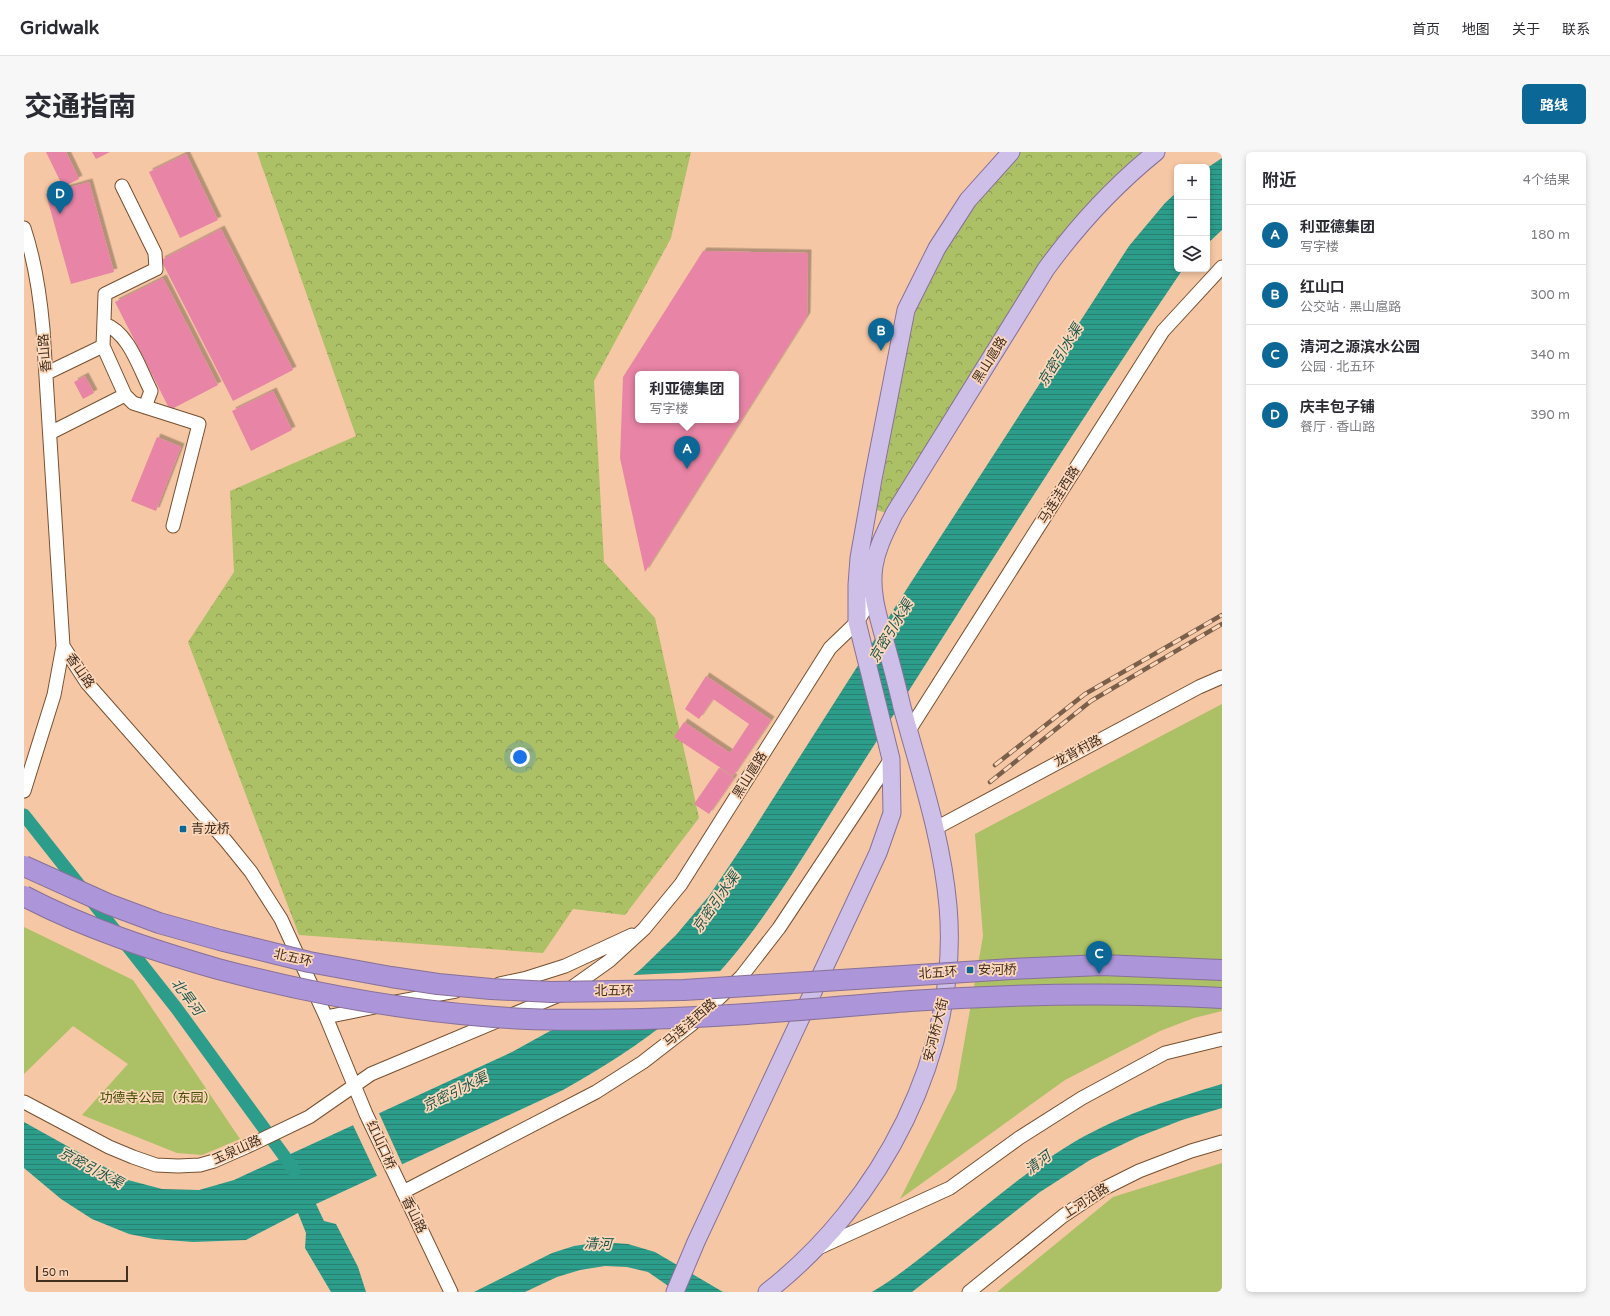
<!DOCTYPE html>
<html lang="zh">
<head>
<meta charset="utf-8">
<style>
  :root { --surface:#fff; --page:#f7f7f7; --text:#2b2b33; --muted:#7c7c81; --line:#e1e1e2; --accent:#0a6796 }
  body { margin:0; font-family:"Varela Round","Noto Sans SC",sans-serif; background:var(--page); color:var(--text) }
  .controls { position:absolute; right:12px; top:12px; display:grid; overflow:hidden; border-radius:6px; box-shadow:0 2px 6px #0003 }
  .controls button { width:36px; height:36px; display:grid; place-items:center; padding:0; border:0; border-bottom:1px solid var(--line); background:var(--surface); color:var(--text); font:20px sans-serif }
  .scale { position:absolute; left:12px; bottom:10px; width:92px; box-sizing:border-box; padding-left:4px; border:2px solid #412f20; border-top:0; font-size:11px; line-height:14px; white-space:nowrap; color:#412f20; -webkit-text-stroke:3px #fcd7ba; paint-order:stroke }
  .you { position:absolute; left:496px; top:605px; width:14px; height:14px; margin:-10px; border:3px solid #fff; border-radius:50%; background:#1a73e8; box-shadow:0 0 0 6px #1a73e833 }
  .badge { display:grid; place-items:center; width:26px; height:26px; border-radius:50%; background:var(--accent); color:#fff; font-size:13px; font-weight:700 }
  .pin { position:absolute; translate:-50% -33px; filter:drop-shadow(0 1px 2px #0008) }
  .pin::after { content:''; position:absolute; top:21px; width:14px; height:12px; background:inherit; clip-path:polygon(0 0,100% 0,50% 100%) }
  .popup { position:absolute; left:611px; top:219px; width:104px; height:52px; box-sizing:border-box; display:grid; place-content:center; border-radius:6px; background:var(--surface); filter:drop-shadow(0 1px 3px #0005); font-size:13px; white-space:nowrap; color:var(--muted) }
  .popup b { font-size:15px; color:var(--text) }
  .popup::after { content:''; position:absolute; left:50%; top:100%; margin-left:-8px; border:8px solid transparent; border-top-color:var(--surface) }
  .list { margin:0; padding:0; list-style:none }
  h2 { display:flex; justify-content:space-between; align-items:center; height:52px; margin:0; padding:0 16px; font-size:17px }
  h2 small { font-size:13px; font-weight:400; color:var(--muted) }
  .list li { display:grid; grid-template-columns:26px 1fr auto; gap:12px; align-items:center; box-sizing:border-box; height:60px; padding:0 16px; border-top:1px solid var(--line) }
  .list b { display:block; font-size:15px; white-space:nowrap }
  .list p { margin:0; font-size:13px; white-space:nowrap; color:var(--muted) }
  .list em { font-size:13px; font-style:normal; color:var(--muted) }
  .icon { flex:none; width:22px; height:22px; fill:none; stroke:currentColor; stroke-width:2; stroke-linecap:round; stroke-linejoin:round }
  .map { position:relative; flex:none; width:1198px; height:1140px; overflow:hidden; border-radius:6px }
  header { display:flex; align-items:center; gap:24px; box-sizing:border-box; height:56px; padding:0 20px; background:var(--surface); border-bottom:1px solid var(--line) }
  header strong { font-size:19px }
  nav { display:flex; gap:22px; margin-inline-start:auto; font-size:14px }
  .intro { display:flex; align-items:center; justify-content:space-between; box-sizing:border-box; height:96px; padding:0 24px }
  h1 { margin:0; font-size:28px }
  .button { padding:10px 18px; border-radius:6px; background:var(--accent); color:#fff; font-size:14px; font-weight:700 }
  main { display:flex; gap:24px; padding:0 24px }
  aside { flex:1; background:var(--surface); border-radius:6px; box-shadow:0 2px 6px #0003 }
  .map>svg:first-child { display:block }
  .forest { fill:url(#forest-crowns) }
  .park { fill:#acc065 }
  .water { fill:url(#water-rules) }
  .pier { fill:#f5c7a4 }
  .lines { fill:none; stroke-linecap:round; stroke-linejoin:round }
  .canal { stroke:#2d9d8b; stroke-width:13 }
  .building { fill:#e884a5; fill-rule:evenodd; filter:url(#shadow) }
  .minor-casing { stroke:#77502f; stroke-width:15 }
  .major-casing { stroke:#877198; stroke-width:19 }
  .minor { stroke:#fff; stroke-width:13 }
  .major { stroke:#cdbfe8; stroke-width:17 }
  .rail-casing { stroke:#7a5f4a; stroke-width:4.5 }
  .rail { stroke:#fcd7ba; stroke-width:3; stroke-dasharray:9; stroke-linecap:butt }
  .highway-bridge-casing { stroke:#877198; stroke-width:22; stroke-linecap:butt }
  .highway-bridge { stroke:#ac95d8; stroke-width:20 }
  .poi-dot { fill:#0a6796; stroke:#fcd7ba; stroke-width:1.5 }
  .labels { text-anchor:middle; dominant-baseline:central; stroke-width:3.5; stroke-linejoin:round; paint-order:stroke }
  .street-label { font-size:13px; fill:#412f20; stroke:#fcd7ba }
  .poi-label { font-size:13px; fill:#412f20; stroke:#fcd7ba; text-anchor:start }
  .park-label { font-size:13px; fill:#414d00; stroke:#fcd7ba }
  .water-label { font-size:14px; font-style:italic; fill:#1b574c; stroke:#fcd7ba }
</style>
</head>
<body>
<header>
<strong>Gridwalk</strong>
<nav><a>首页</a><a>地图</a><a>关于</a><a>联系</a></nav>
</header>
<div class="intro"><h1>交通指南</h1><a class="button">路线</a></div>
<main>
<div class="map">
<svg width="1198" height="1140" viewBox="0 0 1198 1140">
  <defs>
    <pattern id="forest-crowns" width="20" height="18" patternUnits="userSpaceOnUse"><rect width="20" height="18" fill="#acc065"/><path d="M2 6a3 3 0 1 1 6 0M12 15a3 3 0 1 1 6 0" fill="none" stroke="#8e9c53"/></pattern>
    <pattern id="water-rules" width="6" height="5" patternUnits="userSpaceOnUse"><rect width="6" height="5" fill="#2d9d8b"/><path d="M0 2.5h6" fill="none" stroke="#288071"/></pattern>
    <filter id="shadow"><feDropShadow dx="3.5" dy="-3.5" stdDeviation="0" flood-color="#0004"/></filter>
  </defs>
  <rect width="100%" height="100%" fill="#f5c7a4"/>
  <path class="forest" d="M233 0H667L647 86 570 229 580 410 631 466 675 666 601 763 549 757 519 801 275 783 164 490 210 420 206 339 332 284Z
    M994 0H1117L1090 27 862 361 853 358 886 179 894 151 908 121 950 52Z"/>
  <path class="park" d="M1198 552V859L1170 866 1136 879 1041 928 876 1047 932 937 959 784 951 682Z
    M0 775 109 828 216 987 178 1003 153 1001 58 963 104 912 49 874 0 922Z
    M1198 1011V1140H973L1089 1045Z"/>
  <path class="water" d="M1198 6V78L1183 92V16Z
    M1153 40V117H1159C1072 245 988 376 905 507 869 564 832 621 796 678 755 743 714 809 656 859 620 890 580 915 539 938L292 1052 300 1069 312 1072 334 1115 342 1140H307L281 1096 282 1081 274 1061 222 1088 169 1090 130 1087 105 1082 68 1067 37 1047 0 1016V970L104 1028 138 1037 175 1038 210 1028 488 900 564 858 617 817 652 783 685 744 724 686 884 435 1105 94 1141 51Z
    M1198 932V956L1158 968 1114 985 1066 1008 1016 1040 888 1140H848C870 1127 890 1111 909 1096 953 1062 995 1024 1042 995 1090 965 1144 948 1198 932Z
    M577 1090 604 1092 631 1100 699 1140H653L624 1120 603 1115 581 1114 556 1118 533 1125 501 1140H450L528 1101 550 1094Z"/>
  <path class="pier" d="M699 819 658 860 534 872 563 856 607 823Z
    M354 959 379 1014 354 1026 328 971Z"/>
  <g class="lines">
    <path class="canal" d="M0 663 153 857 266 1012 270 1019"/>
  </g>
  <path class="building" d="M22 0H42L55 27 39 35Z
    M68 0H86L72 7Z
    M162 2 194 68 156 86 125 20Z
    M65 30 90 120 47 132 22 42Z
    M197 77 269 218 209 249 137 108Z
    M679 99 784 101 783 164 621 420 596 306 599 225ZM614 222H712V268H614Z
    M139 126 194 233 146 258 91 150Z
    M61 224 70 241 59 247 50 230Z
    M249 239 268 278 227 299 208 259Z
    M133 285 157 295 132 359 107 349Z
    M682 524 747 568 709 624 650 585 660 570 706 601 725 572 689 547 675 567 661 557Z
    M695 616 710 626 685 662 670 652Z"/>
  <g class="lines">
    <defs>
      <path id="minor" d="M0 76C11 109 16 143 19 177L39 494 63 531 202 689 227 720 257 767 302 865 342 962 427 1140
        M80 172C105 180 116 218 127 239L121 255
        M79 194 81 142 132 117 131 101 98 34
        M23 221 79 194 101 243 26 281
        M101 243 109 251 175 272 149 374
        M884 580 1139 179 1198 115
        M0 639 30 543 39 494
        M912 676 1175 535 1198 525
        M475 832 503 826 541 814 608 783
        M372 850 432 839
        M302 865 351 855
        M0 950 85 995 109 1005 132 1013 154 1014 176 1013 190 1009 222 995 285 965 347 922 540 841 585 809 620 777 657 732 806 496 833 470 849 445
        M379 1040 572 940 619 910 668 872 717 825 755 776 867 607
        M792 1097 926 1036 995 986 1058 946 1141 901 1198 887
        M945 1140 1039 1064 1079 1037 1115 1019 1167 999 1198 990"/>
      <path id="major" d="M651 1140 672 1090 854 701 868 661 867 607 833 470V433L835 406 849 327 882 158 913 96 944 48 987 0
        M743 1140C857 1051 937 900 924 754 918 686 896 621 878 555 873 533 867 511 861 489 854 464 846 440 850 414 853 395 862 379 870 362L1022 117C1054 73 1090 34 1132 0"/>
    </defs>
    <use href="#minor" class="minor-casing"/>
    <use href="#major" class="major-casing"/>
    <use href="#minor" class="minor"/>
    <use href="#major" class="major"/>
    <defs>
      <path id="rail" d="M971 613 1061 542 1198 463
        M966 630 1067 549 1198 472"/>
    </defs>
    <use href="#rail" class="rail-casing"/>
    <use href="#rail" class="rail"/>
    <defs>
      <path id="highway-bridge" d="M0 714 84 752 135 771 196 788 285 810 367 825 414 832 467 837 527 840 660 838 988 817 1078 813 1198 818
        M0 744C61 776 128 798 194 817 281 840 370 857 459 864 512 869 565 868 618 867 707 865 797 856 886 849 990 842 1094 840 1198 846"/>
    </defs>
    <use href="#highway-bridge" class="highway-bridge-casing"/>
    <use href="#highway-bridge" class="highway-bridge"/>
  </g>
  <g class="poi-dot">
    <rect x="155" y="673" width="8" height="8" rx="2"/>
    <rect x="942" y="814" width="8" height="8" rx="2"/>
  </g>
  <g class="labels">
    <g class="street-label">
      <text transform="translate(21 201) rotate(-95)">香山路</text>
      <text transform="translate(966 208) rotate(-58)">黑山扈路</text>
      <text transform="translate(1035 343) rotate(-58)">马连洼西路</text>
      <text transform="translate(56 519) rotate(55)">香山路</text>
      <text transform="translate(1054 599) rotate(-28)">龙背村路</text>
      <text transform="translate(726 623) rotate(-58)">黑山扈路</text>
      <text transform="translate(269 806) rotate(13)">北五环</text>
      <text transform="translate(914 821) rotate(-4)">北五环</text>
      <text x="590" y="839">北五环</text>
      <text transform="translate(666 871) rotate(-41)">马连洼西路</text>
      <text transform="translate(912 878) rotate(-76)">安河桥大街</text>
      <text transform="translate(357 993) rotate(65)">红山口桥</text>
      <text transform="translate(213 998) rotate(-24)">玉泉山路</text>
      <text transform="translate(1062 1049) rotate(-33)">上河沿路</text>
      <text transform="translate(390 1063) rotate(64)">香山路</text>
    </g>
    <g class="poi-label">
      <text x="167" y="677">青龙桥</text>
      <text x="954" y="818">安河桥</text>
    </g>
    <g class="park-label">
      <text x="134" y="946">功德寺公园（东园）</text>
    </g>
    <g class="water-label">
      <text transform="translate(1036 203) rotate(-58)">京密引水渠</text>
      <text transform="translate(867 479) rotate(-59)">京密引水渠</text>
      <text transform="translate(692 750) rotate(-55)">京密引水渠</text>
      <text transform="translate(163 845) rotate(53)">北旱河</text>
      <text transform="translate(431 940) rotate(-26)">京密引水渠</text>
      <text transform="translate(1014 1011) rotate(-37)">清河</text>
      <text transform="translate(67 1016) rotate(28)">京密引水渠</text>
      <text transform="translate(574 1092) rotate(2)">清河</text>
    </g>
  </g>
</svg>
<div class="controls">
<button>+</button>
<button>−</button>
<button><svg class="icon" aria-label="layers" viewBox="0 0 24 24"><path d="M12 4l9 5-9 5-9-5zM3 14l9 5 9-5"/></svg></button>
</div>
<div class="scale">50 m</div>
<div class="you"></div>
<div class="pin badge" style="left:663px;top:317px">A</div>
<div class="popup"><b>利亚德集团</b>写字楼</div>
<div class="pin badge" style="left:857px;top:199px">B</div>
<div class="pin badge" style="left:1075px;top:822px">C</div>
<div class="pin badge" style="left:36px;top:62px">D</div>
</div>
<aside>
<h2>附近<small>4个结果</small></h2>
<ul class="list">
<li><span class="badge">A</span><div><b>利亚德集团</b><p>写字楼</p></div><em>180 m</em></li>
<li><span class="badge">B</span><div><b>红山口</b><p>公交站 · 黑山扈路</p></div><em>300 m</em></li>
<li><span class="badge">C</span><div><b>清河之源滨水公园</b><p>公园 · 北五环</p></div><em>340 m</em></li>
<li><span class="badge">D</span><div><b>庆丰包子铺</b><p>餐厅 · 香山路</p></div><em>390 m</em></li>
</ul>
</aside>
</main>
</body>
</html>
